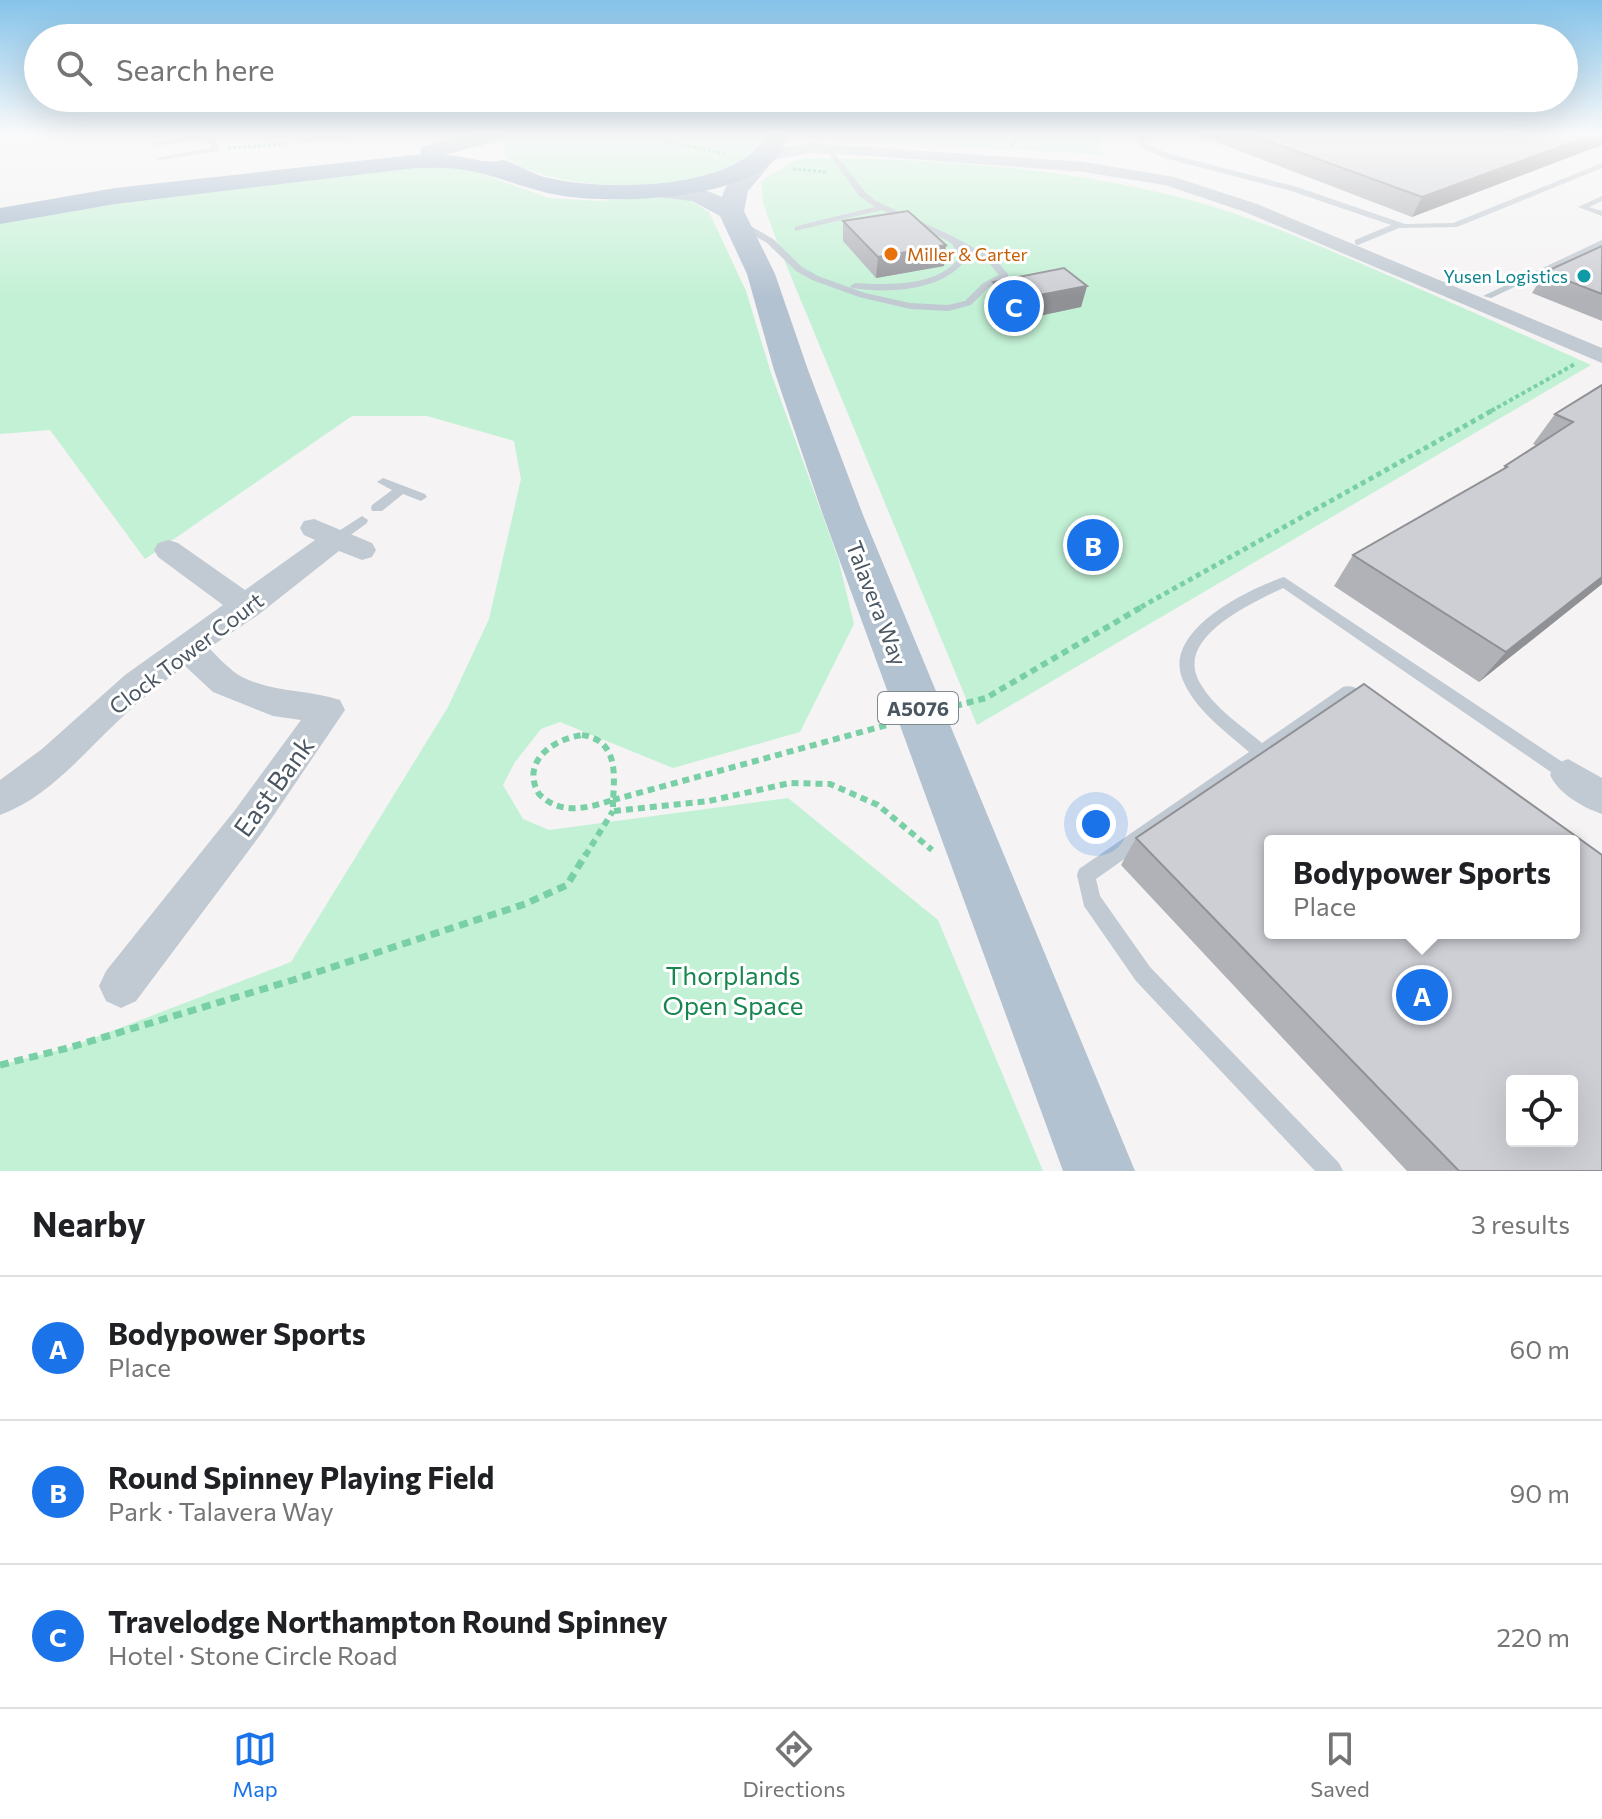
<!DOCTYPE html>
<html lang="en">
<head>
<meta charset="utf-8">
<style>
  :root { --surface:#fff; --page:#f6f6f6; --text:#202124; --muted:#757577; --line:#e0e0e0; --accent:#1a73e8 }
  body { margin:0; font-family:Commissioner,sans-serif; background:var(--page); color:var(--text) }
  .controls { position:absolute; right:24px; bottom:24px; display:grid; overflow:hidden; border-radius:8px; box-shadow:0 8px 32px #0002 }
  .controls button { width:72px; height:72px; display:grid; place-items:center; padding:0; border:0; border-bottom:2px solid var(--line); background:var(--surface); color:var(--text); font:40px sans-serif }
  .you { position:absolute; left:1096px; top:824px; width:28px; height:28px; margin:-20px; border:6px solid #fff; border-radius:50%; background:#1a73e8; box-shadow:0 0 0 12px #1a73e833 }
  .badge { display:grid; place-items:center; width:52px; height:52px; border-radius:50%; background:var(--accent); color:#fff; font-size:26px; font-weight:700 }
  .pin { position:absolute; translate:-50% -50%; border:4px solid #fff; box-shadow:0 2px 8px #0006 }
  .popup { position:absolute; left:1264px; top:835px; width:316px; height:104px; box-sizing:border-box; display:grid; place-content:center; border-radius:8px; background:var(--surface); filter:drop-shadow(0 2px 6px #0005); font-size:26px; white-space:nowrap; color:var(--muted) }
  .popup b { font-size:30px; color:var(--text) }
  .popup::after { content:''; position:absolute; left:50%; top:100%; margin-left:-16px; border:16px solid transparent; border-top-color:var(--surface) }
  .list { margin:0; padding:0; list-style:none }
  h2 { display:flex; justify-content:space-between; align-items:center; height:104px; margin:0; padding:0 32px; font-size:34px }
  h2 small { font-size:26px; font-weight:400; color:var(--muted) }
  .list li { display:grid; grid-template-columns:52px 1fr auto; gap:24px; align-items:center; box-sizing:border-box; height:144px; padding:0 32px; border-top:2px solid var(--line) }
  .list b { display:block; font-size:30px; white-space:nowrap }
  .list p { margin:0; font-size:26px; white-space:nowrap; color:var(--muted) }
  .list em { font-size:26px; font-style:normal; color:var(--muted) }
  .icon { flex:none; width:44px; height:44px; fill:none; stroke:currentColor; stroke-width:2; stroke-linecap:round; stroke-linejoin:round }
  .map { position:relative; flex:none; width:1602px; height:1171px; overflow:hidden }
  .search { position:absolute; background:var(--surface); box-shadow:0 8px 32px #0002; left:24px; right:24px; top:24px; height:88px; display:flex; align-items:center; gap:20px; box-sizing:border-box; padding:0 28px; border-radius:44px; color:var(--muted); font-size:30px }
  .sheet { height:536px; background:var(--surface) }
  nav { display:flex; justify-content:space-around; align-items:center; box-sizing:border-box; height:112px; border-top:2px solid var(--line); background:var(--surface); font-size:22px; color:var(--muted) }
  nav a { display:grid; justify-items:center; gap:4px }
  nav .on { color:var(--accent) }
  .map>svg:first-child { display:block }
  .green { fill:#c3f1d5 }
  .lines { fill:none; stroke-linecap:round; stroke-linejoin:round }
  .path-far4 { stroke:#7ad0a6; stroke-width:3; stroke-dasharray:3 2; stroke-linecap:butt }
  .path-far3 { stroke:#7ad0a6; stroke-width:4; stroke-dasharray:4 3; stroke-linecap:butt }
  .path-far2 { stroke:#7ad0a6; stroke-width:5; stroke-dasharray:5 4; stroke-linecap:butt }
  .path-far1 { stroke:#7ad0a6; stroke-width:6; stroke-dasharray:7 5; stroke-linecap:butt }
  .path { stroke:#7ad0a6; stroke-width:7; stroke-dasharray:9 6; stroke-linecap:butt }
  .service { fill:#c1cad2; fill-rule:evenodd }
  .minor { fill:#c1cad2; fill-rule:evenodd }
  .primary { fill:#b3c2d1; fill-rule:evenodd }
  .trunk { fill:#9fb4c9; fill-rule:evenodd }
  .wall { fill:#b0b2b7 }
  .shaded-wall { fill:#909195 }
  .building { fill:#cdcfd5; stroke:#909195; stroke-width:2; fill-rule:evenodd }
  .food-dot { fill:#e8710a; stroke:#fff; stroke-width:3 }
  .culture-dot { fill:#0f9aa8; stroke:#fff; stroke-width:3 }
  .labels { text-anchor:middle; dominant-baseline:central; stroke-width:6; stroke-linejoin:round; paint-order:stroke }
  .far-food-label { font-size:18px; fill:#c56008; stroke:#fff; text-anchor:start }
  .far-culture-label { font-size:18px; fill:#0d838f; stroke:#fff; text-anchor:end }
  .shield { fill:#fff; stroke:#808990; stroke-width:2 }
  .shield-label { font-size:20px; font-weight:bold; fill:#4a5661 }
  .street-label { font-size:22px; fill:#4a5661; stroke:#fff }
  .near-street-label { font-size:26px; fill:#4a5661; stroke:#fff }
  .near-park-label { font-size:26px; fill:#17864f; stroke:#fff }
</style>
</head>
<body>
<div class="map">
<svg width="1602" height="1171" viewBox="0 0 1602 1171">
  <rect width="100%" height="100%" fill="#f5f3f3"/>
  <path class="green" d="M506 133H765V134C750 199 540 199 502 152Z
    M1097 133 1103 155 822 139 808 133Z
    M805 158C932 158 1063 167 1186 199 1244 214 1301 238 1357 262 1435 295 1513 330 1591 365L977 725 780 250 763 203 761 181 794 161Z
    M418 165 462 167 549 198 599 201 653 197 689 200 709 212 746 291 771 373 838 558 854 624 800 732 673 768 560 722 541 729 515 762 503 785 523 819 549 830 788 798 938 920 1043 1171H0V1065L68 1048 291 962 448 707 489 619 521 479 514 441 427 416H352L145 559 50 430 0 434V221L48 212Z"/>
  <g class="lines">
    <path class="path-far4" d="M596 133H639
      M652 133 656 139 725 154
      M1011 145H1014L1017 133
      M228 148 286 144
      M793 169 827 172"/>
    <path class="path-far3" d="M1491 411 1575 364"/>
    <path class="path-far2" d="M1141 607 1495 409"/>
    <path class="path-far1" d="M955 706 986 698 1145 605
      M582 735C617 740 615 772 613 800 587 808 561 816 539 794 520 762 553 739 582 735Z
      M613 800V811L709 801 790 783 830 784 878 805 932 850
      M613 800 887 725
      M585 856 613 811"/>
    <path class="path" d="M0 1065 68 1048 293 980 525 904 567 885 586 854"/>
    <path class="service" d="M200 133H212L219 151 159 160 155 158 212 148 206 137 155 146 151 144Z
      M299 133H306L305 138 355 133H384L300 143 296 141Z
      M1136 133H1143L1146 144 1170 154 1297 187 1405 224 1453 223 1602 163V168L1457 227 1399 228 1358 245 1355 244V240L1391 225 1291 191 1164 158 1140 147Z
      M830 147 865 192 876 201 950 235 995 259 1008 274V278L989 287 971 305 948 311 910 309 859 297 812 280 796 271 767 243 736 225V221H742L773 239 802 267 818 276 865 293 910 303 948 305 965 301 983 283 999 275 989 263 964 250 968 257C945 291 889 294 852 288L850 286 855 283C888 285 938 287 960 257L952 244 944 239 882 210 795 231V227L805 224 875 207 859 196 826 149Z
      M1602 196V201L1589 207 1602 211V216L1578 207Z
      M1602 240V246L1491 298 1483 296Z
      M383 478 425 494 427 497 421 501 403 494 382 511H372L371 508 372 505 392 490 377 482Z
      M362 516 368 520 367 523 341 542H331L329 539 331 536Z
      M1284 577 1573 769 1575 774 1573 779 1567 781 1561 779 1283 588C1252 603 1173 638 1200 683 1214 708 1241 725 1262 743L1343 687C1355 683 1369 695 1374 705L1372 710 1366 711 1349 700 1096 879 1100 896 1150 967 1339 1163 1343 1171H1315L1136 981 1084 906 1077 875 1079 869 1249 752C1225 731 1194 709 1182 678 1164 630 1248 589 1284 577Z"/>
    <path class="minor" d="M810 143 1084 162 1174 177 1257 204 1602 348V363L1245 212 1165 185 1084 172 872 156 810 153 766 161 758 156 766 151Z
      M314 519 372 543 376 550 372 557 362 560 339 551 258 615 209 648C217 656 227 667 237 674 268 693 306 689 340 700L345 710 261 834 136 1001 121 1008 106 1001 99 986 106 971 235 810 301 720 273 716 213 692 185 666C162 683 138 701 117 722 81 756 47 798 0 815V780L42 749 125 675 223 605 158 557 154 550 158 543 168 540 178 543 245 590 315 540 304 535 300 528 304 521Z
      M1568 759 1602 778V814C1582 807 1559 794 1550 775L1555 764Z"/>
    <path class="primary" d="M762 153 770 155 774 160 748 191 744 211 775 274 808 370 863 515 1135 1171H1063L823 515 774 370 747 274 720 216 692 201 648 196 645 191 648 186C672 180 700 186 722 197 726 181 747 157 762 153Z"/>
    <path class="trunk" d="M474 133 506 135 503 140 444 155C465 155 484 165 503 160 519 164 532 175 549 178 604 191 739 192 768 133H790C787 141 784 149 779 155 743 200 617 204 564 196 528 191 493 173 458 169 444 167 429 168 415 168L115 204 0 224V208L115 188 422 154 420 151 423 146Z"/>
  </g>
  <path class="wall" d="M1196 134H1602L1412 217Z
    M843 221 946 245 944 266 876 278 843 241Z
    M1602 246V321L1532 293 1545 272Z
    M993 282 1087 286 1081 307 1010 322 989 303Z
    M1602 385V584L1479 682 1334 586 1353 555 1502 471 1505 466 1537 446 1533 444 1555 414Z
    M1136 838 1602 1171H1407L1121 865Z"/>
  <path class="shaded-wall" d="M1595 134H1602V145L1412 217 1422 197Z
    M946 245 944 266 876 278 878 257Z
    M1087 286 1081 307 1010 322 1014 300Z
    M1602 577V584L1479 682 1506 652Z"/>
  <path class="building" d="M1249 134H1595L1422 197Z
    M908 211 946 245 878 257 843 221Z
    M1602 246V294L1545 272Z
    M1064 268 1087 286 1014 300 993 282Z
    M1602 385V577L1506 652 1353 555 1507 467 1505 466 1573 422 1555 414Z
    M1364 684 1602 855V1171H1459L1136 838ZM1270 841H1574V933H1270ZM1512 1081H1572V1141H1512Z"/>
  <linearGradient id="sky" x2="0" y2="1"><stop stop-color="#85c3ea"/><stop offset="0.45" stop-color="#fafafa"/><stop offset="1" stop-color="#fafafa" stop-opacity="0"/></linearGradient>
  <rect width="1602" height="297" fill="url(#sky)"/>
  <circle class="food-dot" cx="891" cy="254" r="8"/>
  <circle class="culture-dot" cx="1584" cy="276" r="8"/>
  <g class="labels">
    <g class="far-food-label">
      <text x="907" y="254">Miller &amp; Carter</text>
    </g>
    <g class="far-culture-label">
      <text x="1568" y="276">Yusen Logistics</text>
    </g>
    <rect class="shield" x="878" y="692" width="80" height="32" rx="6"/>
    <g class="shield-label">
      <text x="918" y="708">A5076</text>
    </g>
    <g class="street-label">
      <text transform="translate(877 603) rotate(69)">Talavera Way</text>
      <text transform="translate(186 653) rotate(-37)">Clock Tower Court</text>
    </g>
    <g class="near-street-label">
      <text transform="translate(273 786) rotate(-54)">East Bank</text>
    </g>
    <g class="near-park-label">
      <text x="733" y="974">Thorplands<tspan x="733" dy="30">Open Space</tspan></text>
    </g>
  </g>
</svg>
<div class="controls">
<button><svg class="icon" aria-label="locate" viewBox="0 0 24 24"><circle cx="12" cy="12" r="6"/><path d="M12 2v4M12 18v4M2 12h4M18 12h4"/></svg></button>
</div>
<div class="you"></div>
<div class="pin badge" style="left:1422px;top:995px">A</div>
<div class="popup"><b>Bodypower Sports</b>Place</div>
<div class="pin badge" style="left:1093px;top:545px">B</div>
<div class="pin badge" style="left:1014px;top:306px">C</div>
<div class="search"><svg class="icon" aria-label="search" viewBox="0 0 24 24"><circle cx="10" cy="10" r="6"/><path d="M15 15l6 6"/></svg>Search here</div>
</div>
<section class="sheet">
<h2>Nearby<small>3 results</small></h2>
<ul class="list">
<li><span class="badge">A</span><div><b>Bodypower Sports</b><p>Place</p></div><em>60 m</em></li>
<li><span class="badge">B</span><div><b>Round Spinney Playing Field</b><p>Park · Talavera Way</p></div><em>90 m</em></li>
<li><span class="badge">C</span><div><b>Travelodge Northampton Round Spinney</b><p>Hotel · Stone Circle Road</p></div><em>220 m</em></li>
</ul>
</section>
<nav>
<a class="on"><svg class="icon" aria-label="map" viewBox="0 0 24 24"><path d="M3 6l6-2 6 2 6-2v14l-6 2-6-2-6 2zM9 4v14M15 6v14"/></svg>Map</a>
<a><svg class="icon" aria-label="directions" viewBox="0 0 24 24"><path d="M12 3l9 9-9 9-9-9zM9 14v-3h6M13 9l2 2-2 2"/></svg>Directions</a>
<a><svg class="icon" aria-label="saved" viewBox="0 0 24 24"><path d="M7 4h10v16l-5-4-5 4z"/></svg>Saved</a>
</nav>
</body>
</html>
